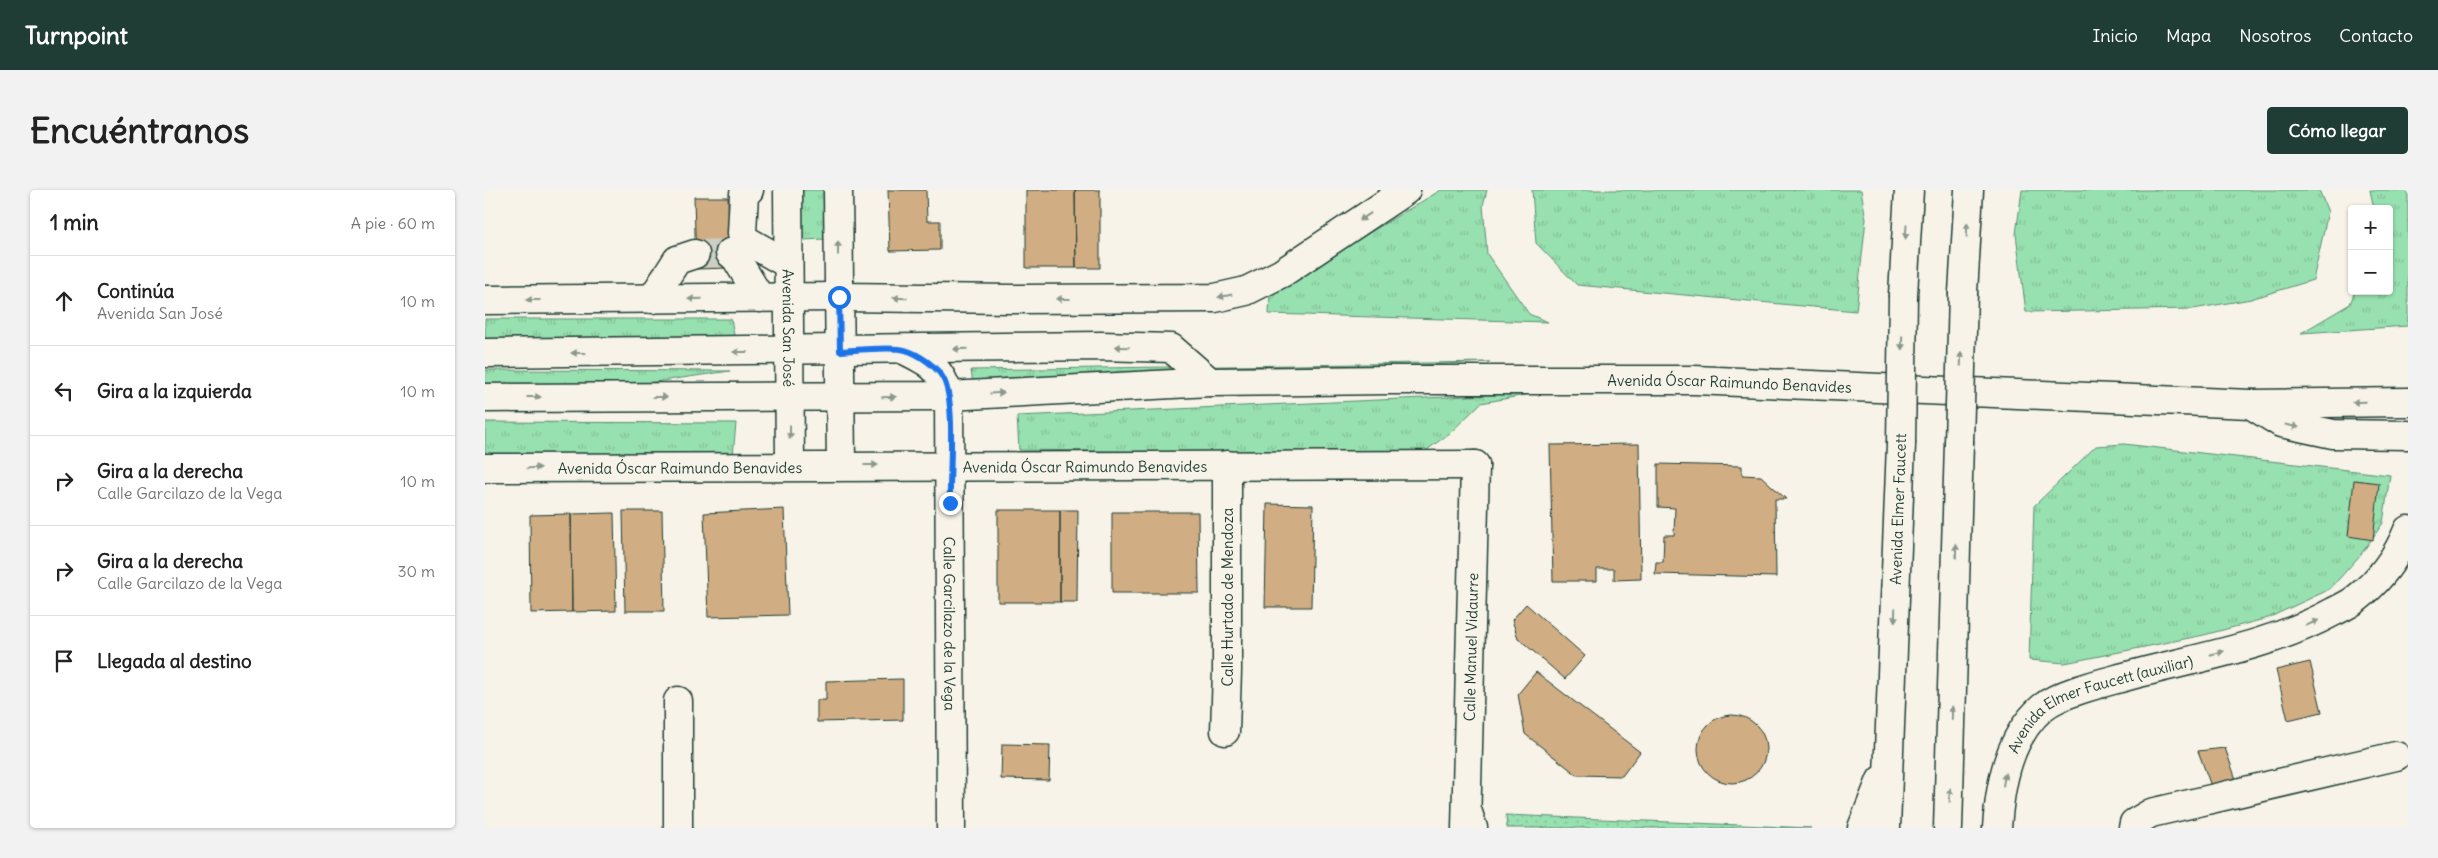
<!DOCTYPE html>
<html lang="es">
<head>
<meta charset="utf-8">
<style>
  :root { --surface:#fff; --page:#f2f2f2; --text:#222; --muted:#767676; --line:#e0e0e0; --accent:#1f3d34 }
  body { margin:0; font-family:Delius,sans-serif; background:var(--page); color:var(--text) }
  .controls { position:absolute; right:15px; top:15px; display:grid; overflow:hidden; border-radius:5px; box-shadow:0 1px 4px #0004 }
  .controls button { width:45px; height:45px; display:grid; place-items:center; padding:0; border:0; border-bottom:1px solid var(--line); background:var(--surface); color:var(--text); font:25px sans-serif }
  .stop { position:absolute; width:15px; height:15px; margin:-11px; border:4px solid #1a73e8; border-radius:50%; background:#fff }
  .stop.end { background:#1a73e8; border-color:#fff; box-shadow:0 1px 5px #0008 }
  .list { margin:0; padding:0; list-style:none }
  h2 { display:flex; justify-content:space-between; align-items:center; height:65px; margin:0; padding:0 20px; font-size:21px }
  h2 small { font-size:16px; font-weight:400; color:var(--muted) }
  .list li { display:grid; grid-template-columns:32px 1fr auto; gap:15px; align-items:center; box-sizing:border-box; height:90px; padding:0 20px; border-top:1px solid var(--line) }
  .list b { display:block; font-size:19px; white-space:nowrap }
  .list p { margin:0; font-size:16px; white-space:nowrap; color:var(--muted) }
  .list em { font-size:16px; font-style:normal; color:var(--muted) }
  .icon { flex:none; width:28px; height:28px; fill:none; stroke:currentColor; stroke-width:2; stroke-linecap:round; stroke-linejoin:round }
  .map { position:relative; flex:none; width:1923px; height:638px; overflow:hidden; border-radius:5px }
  header { display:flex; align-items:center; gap:30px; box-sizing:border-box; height:70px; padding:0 25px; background:var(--accent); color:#fff }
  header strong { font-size:24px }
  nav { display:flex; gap:28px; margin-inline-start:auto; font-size:18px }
  .intro { display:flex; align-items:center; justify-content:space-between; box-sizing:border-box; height:120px; padding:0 30px }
  h1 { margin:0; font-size:35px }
  .button { padding:12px 22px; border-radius:5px; background:var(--accent); color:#fff; font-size:18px; font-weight:700 }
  main { display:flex; gap:30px; padding:0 30px }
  aside { flex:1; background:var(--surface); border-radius:5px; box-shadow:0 1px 4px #0004 }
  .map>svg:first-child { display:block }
  .grass { fill:url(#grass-tufts); stroke:#5b8e72 }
  .park { fill:url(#park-dots); stroke:#5b8e72 }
  .building { fill:#d1ad83; stroke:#1f3d34 }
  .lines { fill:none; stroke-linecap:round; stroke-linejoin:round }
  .minor-tunnel { stroke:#cccfc4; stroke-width:28; stroke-dasharray:28 14; stroke-linecap:butt }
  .minor-casing { stroke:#1f3d34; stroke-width:31 }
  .major-casing { stroke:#1f3d34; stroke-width:31 }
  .minor { stroke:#f7f3e8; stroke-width:28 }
  .major { stroke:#f7f3e8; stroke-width:28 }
  .major-bridge-casing { stroke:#1f3d34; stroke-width:31; stroke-linecap:butt }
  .major-bridge { stroke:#f7f3e8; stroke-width:28 }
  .oneway { fill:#8b988e }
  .route { stroke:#1a73e8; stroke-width:6 }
  .labels { text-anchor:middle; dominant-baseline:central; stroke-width:4; stroke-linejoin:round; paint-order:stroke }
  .street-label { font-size:15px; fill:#1f3d34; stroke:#f7f3e8 }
</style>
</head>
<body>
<header>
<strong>Turnpoint</strong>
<nav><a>Inicio</a><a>Mapa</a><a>Nosotros</a><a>Contacto</a></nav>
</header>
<div class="intro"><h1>Encuéntranos</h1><a class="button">Cómo llegar</a></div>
<main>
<aside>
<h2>1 min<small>A pie · 60 m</small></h2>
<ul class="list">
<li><svg class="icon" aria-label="ahead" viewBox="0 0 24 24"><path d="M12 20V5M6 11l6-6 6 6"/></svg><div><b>Continúa</b><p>Avenida San José</p></div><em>10 m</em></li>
<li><svg class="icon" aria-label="left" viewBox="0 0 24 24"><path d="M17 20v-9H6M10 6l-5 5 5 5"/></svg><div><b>Gira a la izquierda</b></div><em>10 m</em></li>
<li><svg class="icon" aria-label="right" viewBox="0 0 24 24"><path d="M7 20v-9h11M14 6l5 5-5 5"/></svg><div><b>Gira a la derecha</b><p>Calle Garcilazo de la Vega</p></div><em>10 m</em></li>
<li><svg class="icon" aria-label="right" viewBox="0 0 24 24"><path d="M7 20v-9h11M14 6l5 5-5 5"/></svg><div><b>Gira a la derecha</b><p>Calle Garcilazo de la Vega</p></div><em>30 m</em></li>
<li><svg class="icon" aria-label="arrive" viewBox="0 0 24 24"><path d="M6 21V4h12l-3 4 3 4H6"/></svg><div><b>Llegada al destino</b></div></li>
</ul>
</aside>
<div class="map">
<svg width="1923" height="638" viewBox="0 0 1923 638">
  <defs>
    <pattern id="grass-tufts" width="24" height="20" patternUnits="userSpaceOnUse" patternTransform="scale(1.25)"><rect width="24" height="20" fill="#97e0af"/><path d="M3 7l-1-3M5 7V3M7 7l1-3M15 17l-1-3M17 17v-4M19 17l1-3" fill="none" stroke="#82c197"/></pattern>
    <pattern id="park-dots" width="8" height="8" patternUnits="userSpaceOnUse" patternTransform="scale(1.25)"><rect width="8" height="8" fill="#97e0af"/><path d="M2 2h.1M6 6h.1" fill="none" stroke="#82c197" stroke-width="1.8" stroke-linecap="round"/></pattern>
  </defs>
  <rect width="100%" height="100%" fill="#f7f3e8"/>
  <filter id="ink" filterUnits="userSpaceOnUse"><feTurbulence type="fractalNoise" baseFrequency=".02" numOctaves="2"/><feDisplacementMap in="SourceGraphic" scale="10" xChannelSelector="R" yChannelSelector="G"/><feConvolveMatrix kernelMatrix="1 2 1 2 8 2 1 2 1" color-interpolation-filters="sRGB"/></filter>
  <g filter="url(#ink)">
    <path class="grass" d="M316 0H342V49L316 50Z
      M956 0H1002L998 15 1002 64 1044 124 1063 132 784 124 785 102Z
      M1047 0H1376L1381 29 1371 121 1092 95 1051 53Z
      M1537 0H1834L1843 22 1828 90 1766 109 1708 119 1541 122 1531 44Z
      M1885 0H1923V136L1816 143 1865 114 1870 101H1904V19H1889Z
      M0 129H246L250 150H0Z
      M1005 172 488 194 486 180Z
      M0 180 245 181 114 200H0Z
      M1052 203 996 213 965 243 935 265 534 260 532 226Z
      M0 232 251 233 248 266 0 268Z
      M1639 254 1905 285 1898 333 1877 363 1846 398 1839 402 1783 428 1719 445 1580 473 1544 470 1549 316 1611 256Z"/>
    <path class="park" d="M1021 625 1326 638H1022Z"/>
    <path class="building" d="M403 0H441L442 31H455V60L405 61Z
      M541 0H590L591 78H541Z
      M590 0H615V78H591Z
      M209 7H243L245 78 211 79Z
      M1154 254 1156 389 1129 390V379H1112V391H1068L1065 255Z
      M1173 274 1257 276V285L1276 286 1301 309H1290L1291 387 1170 384 1171 372H1178L1179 345H1189L1190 318 1173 317Z
      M1869 290 1894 293 1888 350 1863 346Z
      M782 314 828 315 826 417H780Z
      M299 319 303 425 223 427 219 323Z
      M513 320H575V412H513Z
      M575 320H593L592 412H575Z
      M138 321H177L179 421H140Z
      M627 322H713L714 403H627Z
      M129 323 131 421 87 422 86 324Z
      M86 324 87 422 46 423 45 325Z
      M1041 414 1100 466 1080 489 1033 448 1027 430Z
      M1825 472 1837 522 1803 530 1791 480Z
      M1051 482 1155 562 1137 586 1092 585 1040 544 1033 504Z
      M418 489V530L332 532V510H341V491Z
      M1213 559a34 34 0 1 1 68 0a34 34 0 1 1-68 0Z
      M517 554 565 555 564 590 516 589Z
      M1740 558 1753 595 1729 604 1713 561Z"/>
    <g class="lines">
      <path class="minor-tunnel" d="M210 64 245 63"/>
      <defs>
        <g id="minor">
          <path d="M264 0 259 4 257 43 259 49 303 74"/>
          <path id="s1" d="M303 0 305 276"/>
          <path d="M353 0 356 275"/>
          <path d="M245 63 251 68 275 108"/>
          <path d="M167 109 192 70 210 64"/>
          <path id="s2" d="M419 160C444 172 456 178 464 206L466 638"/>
          <path id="s3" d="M740 541 742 481V275"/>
          <path d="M193 638V511"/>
          <path id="s4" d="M981 638 990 275"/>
          <path d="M1648 638 1649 633 1666 623 1911 566"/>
        </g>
        <g id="major">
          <path d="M1478 103 1484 0"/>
          <path d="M1418 105 1424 0"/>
          <path d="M0 110 354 107 529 109 730 108 761 101 797 83 921 0"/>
          <path d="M0 163 616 156 686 158 725 192"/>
          <path id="s5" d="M0 208 464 206 725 192 904 190H1209L1765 214 1923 212"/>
          <path d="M1765 214 1796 233 1848 244 1923 245"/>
          <path id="s6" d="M0 278 990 275"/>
          <path d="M982 620 988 638"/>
          <path d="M1377 638 1396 590"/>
          <path d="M1401 638 1416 254"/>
          <path d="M1463 638 1474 253"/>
          <path id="s7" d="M1512 638C1515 595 1523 547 1558 517 1575 503 1617 493 1639 487 1709 468 1784 457 1848 422 1856 418 1865 414 1871 409 1894 391 1912 367 1923 340"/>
        </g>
      </defs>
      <use href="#minor" class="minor-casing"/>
      <use href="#major" class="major-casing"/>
      <use href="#minor" class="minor"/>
      <use href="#major" class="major"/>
      <defs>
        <path id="major-bridge" d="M1474 253 1478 103
          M1416 254 1418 105"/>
      </defs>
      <use href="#major-bridge" class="major-bridge-casing"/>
      <use href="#major-bridge" class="major-bridge"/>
    </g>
    <defs><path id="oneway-solid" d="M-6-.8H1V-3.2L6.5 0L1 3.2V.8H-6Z" transform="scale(1.25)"/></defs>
    <g class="oneway">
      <use href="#oneway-solid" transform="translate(880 27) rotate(146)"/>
      <use href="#oneway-solid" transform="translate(1482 40) rotate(-87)"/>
      <use href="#oneway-solid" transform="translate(1421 42) rotate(94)"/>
      <use href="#oneway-solid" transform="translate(353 58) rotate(-90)"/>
      <use href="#oneway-solid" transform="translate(740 106) rotate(169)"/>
      <use href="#oneway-solid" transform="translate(415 108) rotate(-179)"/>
      <use href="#oneway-solid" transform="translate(210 109) rotate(179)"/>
      <use href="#oneway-solid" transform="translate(578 109) rotate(-180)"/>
      <use href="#oneway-solid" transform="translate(48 110) rotate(180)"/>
      <use href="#oneway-solid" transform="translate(1417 153) rotate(91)"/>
      <use href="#oneway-solid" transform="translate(637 157) rotate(-179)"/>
      <use href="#oneway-solid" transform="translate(475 159) rotate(179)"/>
      <use href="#oneway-solid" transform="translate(255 162) rotate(180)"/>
      <use href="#oneway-solid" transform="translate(93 163) rotate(180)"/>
      <use href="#oneway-solid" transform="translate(1476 169) rotate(-88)"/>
      <use href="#oneway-solid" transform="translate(512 203) rotate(-3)"/>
      <use href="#oneway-solid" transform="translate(49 207)"/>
      <use href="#oneway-solid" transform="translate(175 207)"/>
      <use href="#oneway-solid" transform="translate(404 207) rotate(-1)"/>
      <use href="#oneway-solid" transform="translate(1874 212) rotate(179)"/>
      <use href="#oneway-solid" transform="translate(1807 236) rotate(11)"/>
      <use href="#oneway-solid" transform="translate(305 242) rotate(90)"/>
      <use href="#oneway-solid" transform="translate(386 275)"/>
      <use href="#oneway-solid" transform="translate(49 278) rotate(-1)"/>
      <use href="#oneway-solid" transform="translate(1471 361) rotate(-89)"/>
      <use href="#oneway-solid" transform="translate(1410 425) rotate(92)"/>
      <use href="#oneway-solid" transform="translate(1827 433) rotate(-24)"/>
      <use href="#oneway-solid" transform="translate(1732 463) rotate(-14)"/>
      <use href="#oneway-solid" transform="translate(1467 523) rotate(-89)"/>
      <use href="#oneway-solid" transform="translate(1519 590) rotate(-81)"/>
      <use href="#oneway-solid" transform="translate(1465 605) rotate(-87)"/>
    </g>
  </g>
  <g class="lines" filter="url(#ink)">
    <path class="route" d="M354 107 355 161C371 160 407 156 420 160 434 164 453 177 459 190 471 215 464 283 465 313"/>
  </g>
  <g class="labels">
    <g class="street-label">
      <text stroke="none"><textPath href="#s1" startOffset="138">Avenida San José</textPath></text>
      <text stroke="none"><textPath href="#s5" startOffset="1245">Avenida Óscar Raimundo Benavides</textPath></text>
      <text stroke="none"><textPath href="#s6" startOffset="600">Avenida Óscar Raimundo Benavides</textPath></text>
      <text stroke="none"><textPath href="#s6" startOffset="195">Avenida Óscar Raimundo Benavides</textPath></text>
      <text transform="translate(1413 319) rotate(-88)">Avenida Elmer Faucett</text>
      <text stroke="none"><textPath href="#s3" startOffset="134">Calle Hurtado de Mendoza</textPath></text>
      <text stroke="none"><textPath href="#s2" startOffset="295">Calle Garcilazo de la Vega</textPath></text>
      <text stroke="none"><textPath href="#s4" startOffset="181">Calle Manuel Vidaurre</textPath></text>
      <text stroke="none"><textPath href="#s7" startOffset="184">Avenida Elmer Faucett (auxiliar)</textPath></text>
    </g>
  </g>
</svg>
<div class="controls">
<button>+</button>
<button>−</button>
</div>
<div class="stop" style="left:354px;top:107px"></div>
<div class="stop end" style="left:465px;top:313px"></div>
</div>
</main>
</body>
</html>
